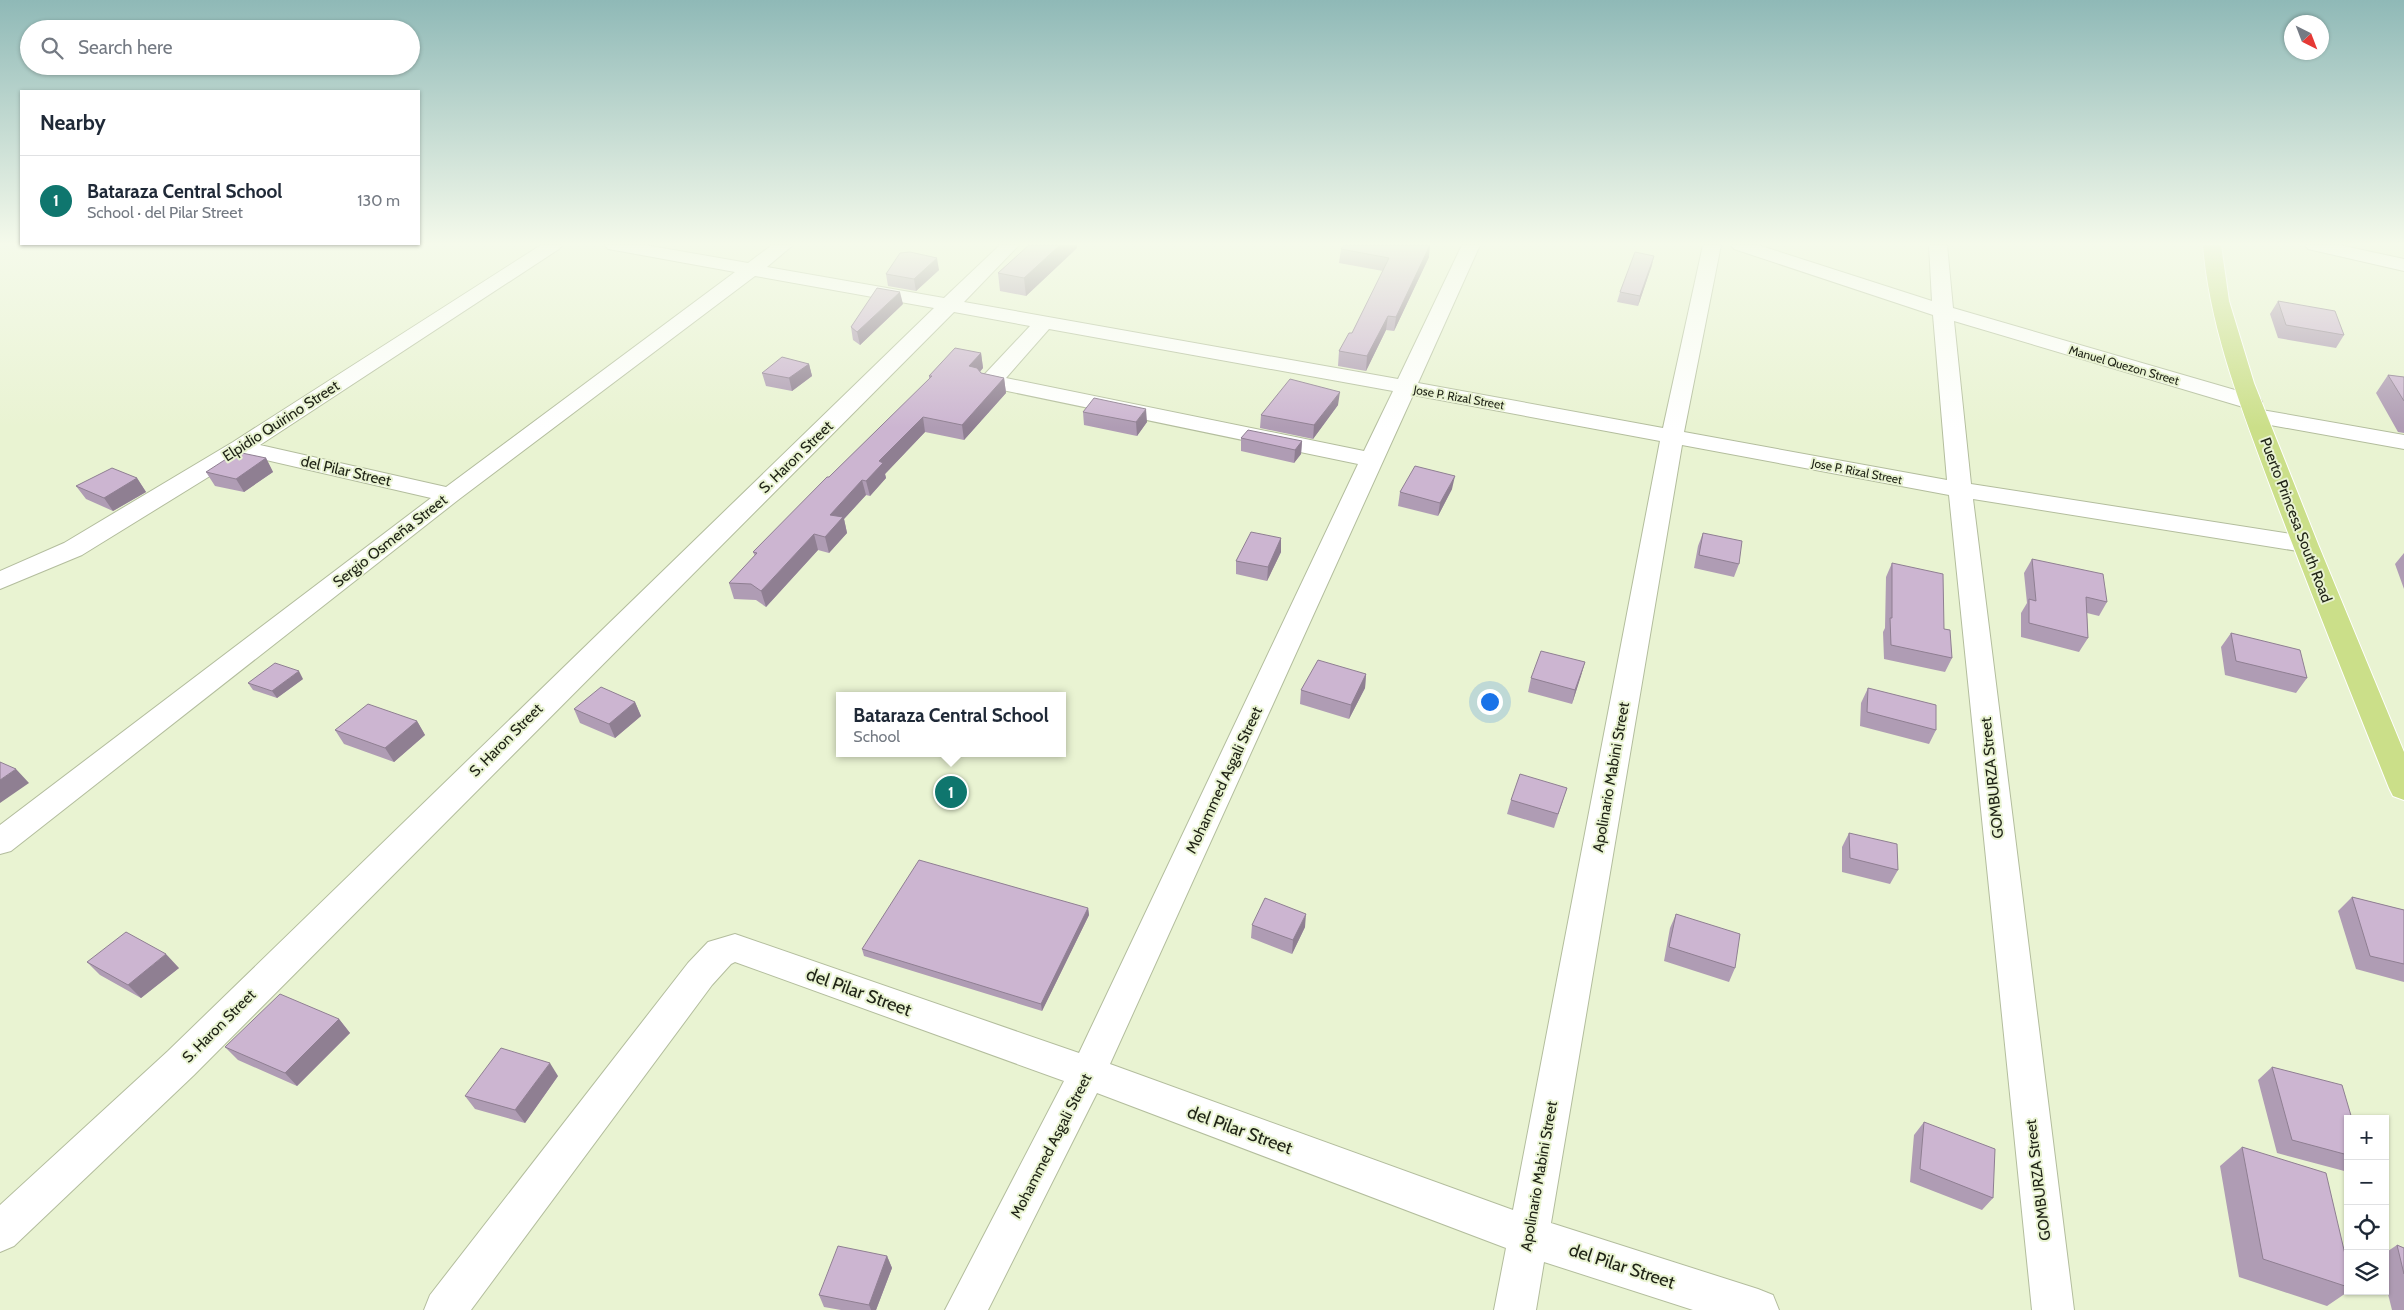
<!DOCTYPE html>
<html lang="en">
<head>
<meta charset="utf-8">
<style>
  :root { --surface:#fff; --page:#f6f6f7; --text:#1f2937; --muted:#747a83; --line:#e0e1e3; --accent:#0f766e }
  body { margin:0; font-family:Cabin,sans-serif; background:var(--page); color:var(--text) }
  .controls { position:absolute; right:15px; bottom:15px; display:grid; overflow:hidden; border-radius:0px; box-shadow:0 1px 4px #0004 }
  .controls button { width:45px; height:45px; display:grid; place-items:center; padding:0; border:0; border-bottom:1px solid var(--line); background:var(--surface); color:var(--text); font:25px sans-serif }
  .compass { position:absolute; left:2284px; top:15px; width:45px; height:45px; border-radius:50%; background:var(--surface); box-shadow:0 1px 4px #0004; rotate:138deg }
  .you { position:absolute; left:1489px; top:701px; width:18px; height:18px; margin:-12px; border:4px solid #fff; border-radius:50%; background:#1a73e8; box-shadow:0 0 0 8px #1a73e833 }
  .badge { display:grid; place-items:center; width:32px; height:32px; border-radius:50%; background:var(--accent); color:#fff; font-size:16px; font-weight:700 }
  .pin { position:absolute; translate:-50% -50%; border:2px solid #fff; box-shadow:0 1px 5px #0006 }
  .popup { position:absolute; left:836px; top:692px; width:230px; height:65px; box-sizing:border-box; display:grid; place-content:center; border-radius:0px; background:var(--surface); filter:drop-shadow(0 1px 4px #0005); font-size:16px; white-space:nowrap; color:var(--muted) }
  .popup b { font-size:19px; color:var(--text) }
  .popup::after { content:''; position:absolute; left:50%; top:100%; margin-left:-10px; border:10px solid transparent; border-top-color:var(--surface) }
  .list { margin:0; padding:0; list-style:none }
  h2 { display:flex; justify-content:space-between; align-items:center; height:65px; margin:0; padding:0 20px; font-size:21px }
  h2 small { font-size:16px; font-weight:400; color:var(--muted) }
  .list li { display:grid; grid-template-columns:32px 1fr auto; gap:15px; align-items:center; box-sizing:border-box; height:90px; padding:0 20px; border-top:1px solid var(--line) }
  .list b { display:block; font-size:19px; white-space:nowrap }
  .list p { margin:0; font-size:16px; white-space:nowrap; color:var(--muted) }
  .list em { font-size:16px; font-style:normal; color:var(--muted) }
  .icon { flex:none; width:28px; height:28px; fill:none; stroke:currentColor; stroke-width:2; stroke-linecap:round; stroke-linejoin:round }
  .map { position:relative; flex:none; width:2404px; height:1310px; overflow:hidden }
  .search { position:absolute; background:var(--surface); box-shadow:0 1px 4px #0004; left:20px; top:20px; width:400px; height:55px; display:flex; align-items:center; gap:12px; box-sizing:border-box; padding:0 18px; border-radius:28px; color:var(--muted); font-size:19px }
  .panel { position:absolute; background:var(--surface); box-shadow:0 1px 4px #0004; left:20px; top:90px; width:400px; height:155px; border-radius:0px }
  .map>svg:first-child { display:block }
  .lines { fill:none; stroke-linecap:round; stroke-linejoin:round }
  .minor-casing { stroke:#b3bd9d; stroke-width:2 }
  .major-casing { stroke:#fff; stroke-width:2 }
  .minor { fill:#fff; fill-rule:evenodd }
  .major { fill:#cbdf89; fill-rule:evenodd }
  .wall { fill:#af9cb4 }
  .shaded-wall { fill:#8f7f92 }
  .building { fill:#ccb5d1; stroke:#8f7f92 }
  .labels { text-anchor:middle; dominant-baseline:central; stroke-width:4; stroke-linejoin:round; paint-order:stroke }
  .far-street-label { font-size:12px; fill:#202417; stroke:#e9f3d2 }
  .street-label { font-size:15px; fill:#202417; stroke:#e9f3d2 }
  .near-street-label { font-size:18px; fill:#202417; stroke:#e9f3d2 }
</style>
</head>
<body>
<div class="map">
<svg width="2404" height="1310" viewBox="0 0 2404 1310">
  <rect width="100%" height="100%" fill="#e9f3d2"/>
  <g class="lines">
    <defs>
      <path id="minor" d="M541 245H562L559 249 260 445 446 487 735 272 614 250 608 249 605 245H645L748 263 772 245H793L767 267 944 298 1000 245H1019L964 302 1398 379 1462 245H1480L1418 383 1663 428 1703 245H1721L1684 432 1947 480 1933 315 1734 249 1731 245H1758L1932 301 1929 245H1947L1953 308 2259 397 2262 402 2259 407 2251 409 2243 407 1954 321 1971 484 2304 536 2313 539 2317 544 2313 549 2304 552 1973 499 2074 1310H2032L1949 495 1682 445 1551 1223 1758 1289 1773 1295 1779 1310H1693L1544 1262 1536 1310H1494L1506 1248 1097 1093 988 1310H945L1064 1081 735 962 731 964 712 985 471 1310H424L430 1295 688 963 708 942 735 934 1079 1053 1358 464 983 386 980 381 983 376 1030 326 954 312 194 1075 14 1246 0 1252V1205L168 1051 934 308 755 276 458 500 11 851 0 854V825L431 498 244 455 82 555 0 589V571L64 543 233 442ZM1049 329 1393 391 1364 451 1006 378ZM1413 395 1660 441 1513 1210 1110 1064Z
        M2305 245H2339L2404 259V271L2308 249Z
        M2256 409 2404 435V449L2248 421 2245 416 2248 411Z"/>
      <path id="major" d="M2203 245H2221L2229 301 2254 383 2318 544 2404 752V800L2393 796 2389 788C2349 688 2309 589 2271 488 2242 409 2210 330 2203 245Z"/>
    </defs>
    <use href="#minor" class="minor-casing"/>
    <use href="#major" class="major-casing"/>
    <use href="#minor" class="minor"/>
    <use href="#major" class="major"/>
  </g>
  <path class="wall" d="M1029 245H1077V248L1026 296 1000 291 998 273Z
    M1341 249 1429 257 1394 331 1386 330 1366 371 1338 366 1339 351 1352 333 1383 271 1339 263Z
    M1652 265 1638 306 1617 302 1620 292Z
    M939 270 916 291 888 286 886 274Z
    M2278 301 2344 335 2336 348 2278 338 2270 314Z
    M903 304 860 345 853 340 851 327Z
    M981 353 983 368 980 372 981 373 1004 378 1006 393 964 440 925 432 885 474 886 478 870 496 866 495 844 519 847 533 829 553 818 550 766 607 756 600 734 599 729 583 755 556 753 552 929 379V376Z
    M809 364 812 376 792 391 766 386 762 373Z
    M2388 375 2404 377V433L2398 432 2376 393Z
    M1338 405 1313 439 1260 428 1261 415Z
    M1083 412 1147 422 1137 436 1084 425Z
    M1241 438 1302 441 1301 454 1294 463 1241 451Z
    M266 458 273 472 244 492 215 486 206 472Z
    M137 478 146 492 113 511 86 499 76 486Z
    M1452 489 1438 516 1398 506 1400 492Z
    M1703 533 1739 564 1734 577 1694 568 1698 546Z
    M1281 538V552L1267 581 1236 574V561Z
    M2404 553V589L2395 564Z
    M2032 559 2107 602 2099 616 2087 613 2088 638 2079 652 2021 637V613L2027 603 2024 573Z
    M1892 563 1944 629 1952 658 1945 672 1884 659 1883 632 1885 628 1886 577Z
    M2231 633 2307 678 2296 693 2225 675 2221 647Z
    M1585 662 1572 704 1528 692 1531 678Z
    M1366 674 1365 688 1349 719 1300 704 1301 690Z
    M303 679 277 698 253 690 248 683Z
    M1868 688 1936 730 1929 744 1860 726 1861 703Z
    M635 702 641 716 615 738 580 723 574 709Z
    M417 721 425 735 394 762 344 744 335 730Z
    M1567 788 1554 828 1507 814 1511 800Z
    M1849 833 1898 870 1890 884 1842 872V847Z
    M2352 897 2404 910V982L2356 969 2338 911Z
    M1088 908 1089 915 1042 1011 864 956 862 949Z
    M1676 914 1735 968 1729 982 1664 961 1670 928Z
    M1252 925 1305 927 1292 954 1251 938Z
    M87 962 179 968 141 998 100 975Z
    M339 1019 350 1033 297 1086 238 1060 225 1047Z
    M2272 1067 2348 1155V1172L2277 1153 2258 1080Z
    M558 1076 525 1123 475 1109 465 1096Z
    M1924 1122 1993 1198 1982 1210 1910 1182 1914 1135Z
    M2242 1147 2348 1267V1291H2349L2327 1306 2239 1277 2220 1166Z
    M2397 1245 2404 1248V1310H2392L2385 1282V1253Z
    M887 1256 892 1268 876 1310H841L824 1307 819 1295Z"/>
  <path class="shaded-wall" d="M1060 245H1077V248L1026 296 1024 278Z
    M1430 245 1429 257 1394 331 1396 317Z
    M1654 256 1652 265 1638 306 1640 296Z
    M937 258 939 270 916 291 914 279Z
    M900 292 903 304 860 345 857 332Z
    M1388 316 1386 330 1366 371 1367 356Z
    M981 353 983 368 971 381 969 366Z
    M809 364 812 376 792 391 789 378Z
    M1004 378 1006 393 964 440 962 425Z
    M1340 392 1338 405 1313 439 1314 425Z
    M1146 409 1147 422 1137 436 1136 422Z
    M923 417 925 432 885 474 886 478 870 496 866 481 879 461Z
    M1302 441 1301 454 1294 463 1295 450Z
    M266 458 273 472 244 492 236 479Z
    M1455 476 1452 489 1438 516 1440 503Z
    M137 478 146 492 113 511 104 498Z
    M862 480 866 495 844 519 847 533 829 553 825 537 830 515Z
    M814 534 818 550 766 607 761 591Z
    M1281 538V552L1267 581 1268 567Z
    M1585 662 1581 676 1572 704 1575 690Z
    M299 671 303 679 277 698 272 691Z
    M1366 674 1365 688 1349 719 1351 705Z
    M635 702 641 716 615 738 609 724Z
    M417 721 425 735 394 762 385 748Z
    M16 769 29 783 0 803V780Z
    M1088 908 1089 915 1042 1011 1041 1004Z
    M1306 914 1305 927 1292 954 1293 940Z
    M166 954 179 968 141 998 128 985Z
    M339 1019 350 1033 297 1086 285 1073Z
    M550 1063 558 1076 525 1123 515 1110Z
    M887 1256 892 1268 876 1310H871L869 1305Z"/>
  <path class="building" d="M1029 245H1060L1024 278 998 273Z
    M1344 245H1430L1396 317 1388 316 1367 356 1339 351 1349 333H1352L1389 258 1341 249Z
    M910 252 937 258 914 279 886 274 900 253Z
    M1635 252 1654 256 1640 296 1620 292Z
    M877 288 900 292 857 332 851 327Z
    M2278 301 2335 311 2344 335 2286 325Z
    M955 348 981 353 969 366 977 368 981 373 1004 378 962 425 923 417 879 461 883 463 866 481 862 480 830 515 843 517 825 537 814 534 761 591 751 584 729 583 757 553 753 552 827 477H829L932 376H929Z
    M782 357 809 364 789 378 762 373Z
    M2388 375 2404 377V401Z
    M1290 379 1340 392 1314 425 1261 415Z
    M1094 398 1146 409 1136 422 1083 412Z
    M1248 430 1302 441 1295 450 1241 438Z
    M237 452 266 458 236 479 206 472Z
    M1415 466 1455 476 1440 503 1400 492Z
    M112 468 137 478 104 498 76 486Z
    M1251 532 1281 538 1268 567 1236 561Z
    M1703 533 1742 541 1739 564 1699 555Z
    M2032 559 2103 574 2107 602 2086 597 2088 638 2029 623V599L2036 601Z
    M1892 563 1943 574 1944 629 1950 630 1952 658 1891 645 1890 618H1892Z
    M2231 633 2300 650 2307 678 2236 661Z
    M1541 651 1585 662 1575 690 1531 678Z
    M1318 660 1366 674 1351 705 1301 690Z
    M275 663 299 671 272 691 248 683Z
    M601 687 635 702 609 724 574 709Z
    M1868 688 1936 705V730L1867 712Z
    M368 704 417 721 385 748 335 730Z
    M0 762 16 769 0 780Z
    M1520 774 1567 788 1558 814 1511 800Z
    M1849 833 1897 844 1898 870 1850 858Z
    M919 860 1088 908 1041 1004 862 949Z
    M2352 897 2404 910V964L2370 956Z
    M1265 898 1306 914 1293 940 1252 925Z
    M1676 914 1740 934 1735 968 1669 947Z
    M126 932 166 954 128 985 87 962Z
    M280 994 339 1019 285 1073 225 1047Z
    M501 1048 550 1063 515 1110 465 1096Z
    M2272 1067 2342 1085 2352 1119H2348V1155L2292 1140Z
    M1924 1122 1995 1149 1993 1198 1920 1169Z
    M2242 1147 2326 1173 2348 1267V1287L2263 1259Z
    M2397 1245 2404 1248V1274Z
    M838 1246 887 1256 869 1305 819 1295Z"/>
  <linearGradient id="sky" x2="0" y2="1"><stop stop-color="#8fb9b7"/><stop offset="0.57" stop-color="#f5faeb"/><stop offset="1" stop-color="#f5faeb" stop-opacity="0"/></linearGradient>
  <rect width="2404" height="428" fill="url(#sky)"/>
  <g class="labels">
    <g class="far-street-label">
      <text transform="translate(2124 365) rotate(16)">Manuel Quezon Street</text>
      <text transform="translate(1459 397) rotate(10)">Jose P. Rizal Street</text>
      <text transform="translate(1857 471) rotate(11)">Jose P. Rizal Street</text>
    </g>
    <g class="street-label">
      <text transform="translate(281 421) rotate(-33)">Elpidio Quirino Street</text>
      <text transform="translate(796 457) rotate(-44)">S. Haron Street</text>
      <text transform="translate(346 471) rotate(13)">del Pilar Street</text>
      <text transform="translate(2296 520) rotate(69)">Puerto Princesa South Road</text>
      <text transform="translate(390 541) rotate(-38)">Sergio Osmeña Street</text>
      <text transform="translate(506 740) rotate(-45)">S. Haron Street</text>
      <text transform="translate(1611 777) rotate(-80)">Apolinario Mabini Street</text>
      <text transform="translate(1992 778) rotate(-96)">GOMBURZA Street</text>
      <text transform="translate(1224 780) rotate(-65)">Mohammed Asgali Street</text>
      <text transform="translate(219 1026) rotate(-45)">S. Haron Street</text>
      <text transform="translate(1051 1146) rotate(-63)">Mohammed Asgali Street</text>
      <text transform="translate(1539 1176) rotate(-80)">Apolinario Mabini Street</text>
      <text transform="translate(2038 1180) rotate(-97)">GOMBURZA Street</text>
    </g>
    <g class="near-street-label">
      <text transform="translate(859 992) rotate(20)">del Pilar Street</text>
      <text transform="translate(1240 1130) rotate(20)">del Pilar Street</text>
      <text transform="translate(1622 1266) rotate(18)">del Pilar Street</text>
    </g>
  </g>
</svg>
<div class="controls">
<button>+</button>
<button>−</button>
<button><svg class="icon" aria-label="locate" viewBox="0 0 24 24"><circle cx="12" cy="12" r="6"/><path d="M12 2v4M12 18v4M2 12h4M18 12h4"/></svg></button>
<button><svg class="icon" aria-label="layers" viewBox="0 0 24 24"><path d="M12 4l9 5-9 5-9-5zM3 14l9 5 9-5"/></svg></button>
</div>
<svg class="compass" viewBox="-18 -18 36 36"><path d="M0-13l5 13h-10z" fill="#e53935"/><path d="M0 13l5-13h-10z" fill="#747a83"/></svg>
<div class="you"></div>
<div class="pin badge" style="left:951px;top:792px">1</div>
<div class="popup"><b>Bataraza Central School</b>School</div>
<div class="search"><svg class="icon" aria-label="search" viewBox="0 0 24 24"><circle cx="10" cy="10" r="6"/><path d="M15 15l6 6"/></svg>Search here</div>
<section class="panel">
<h2>Nearby<small></small></h2>
<ul class="list">
<li><span class="badge">1</span><div><b>Bataraza Central School</b><p>School · del Pilar Street</p></div><em>130 m</em></li>
</ul>
</section>
</div>
</body>
</html>
